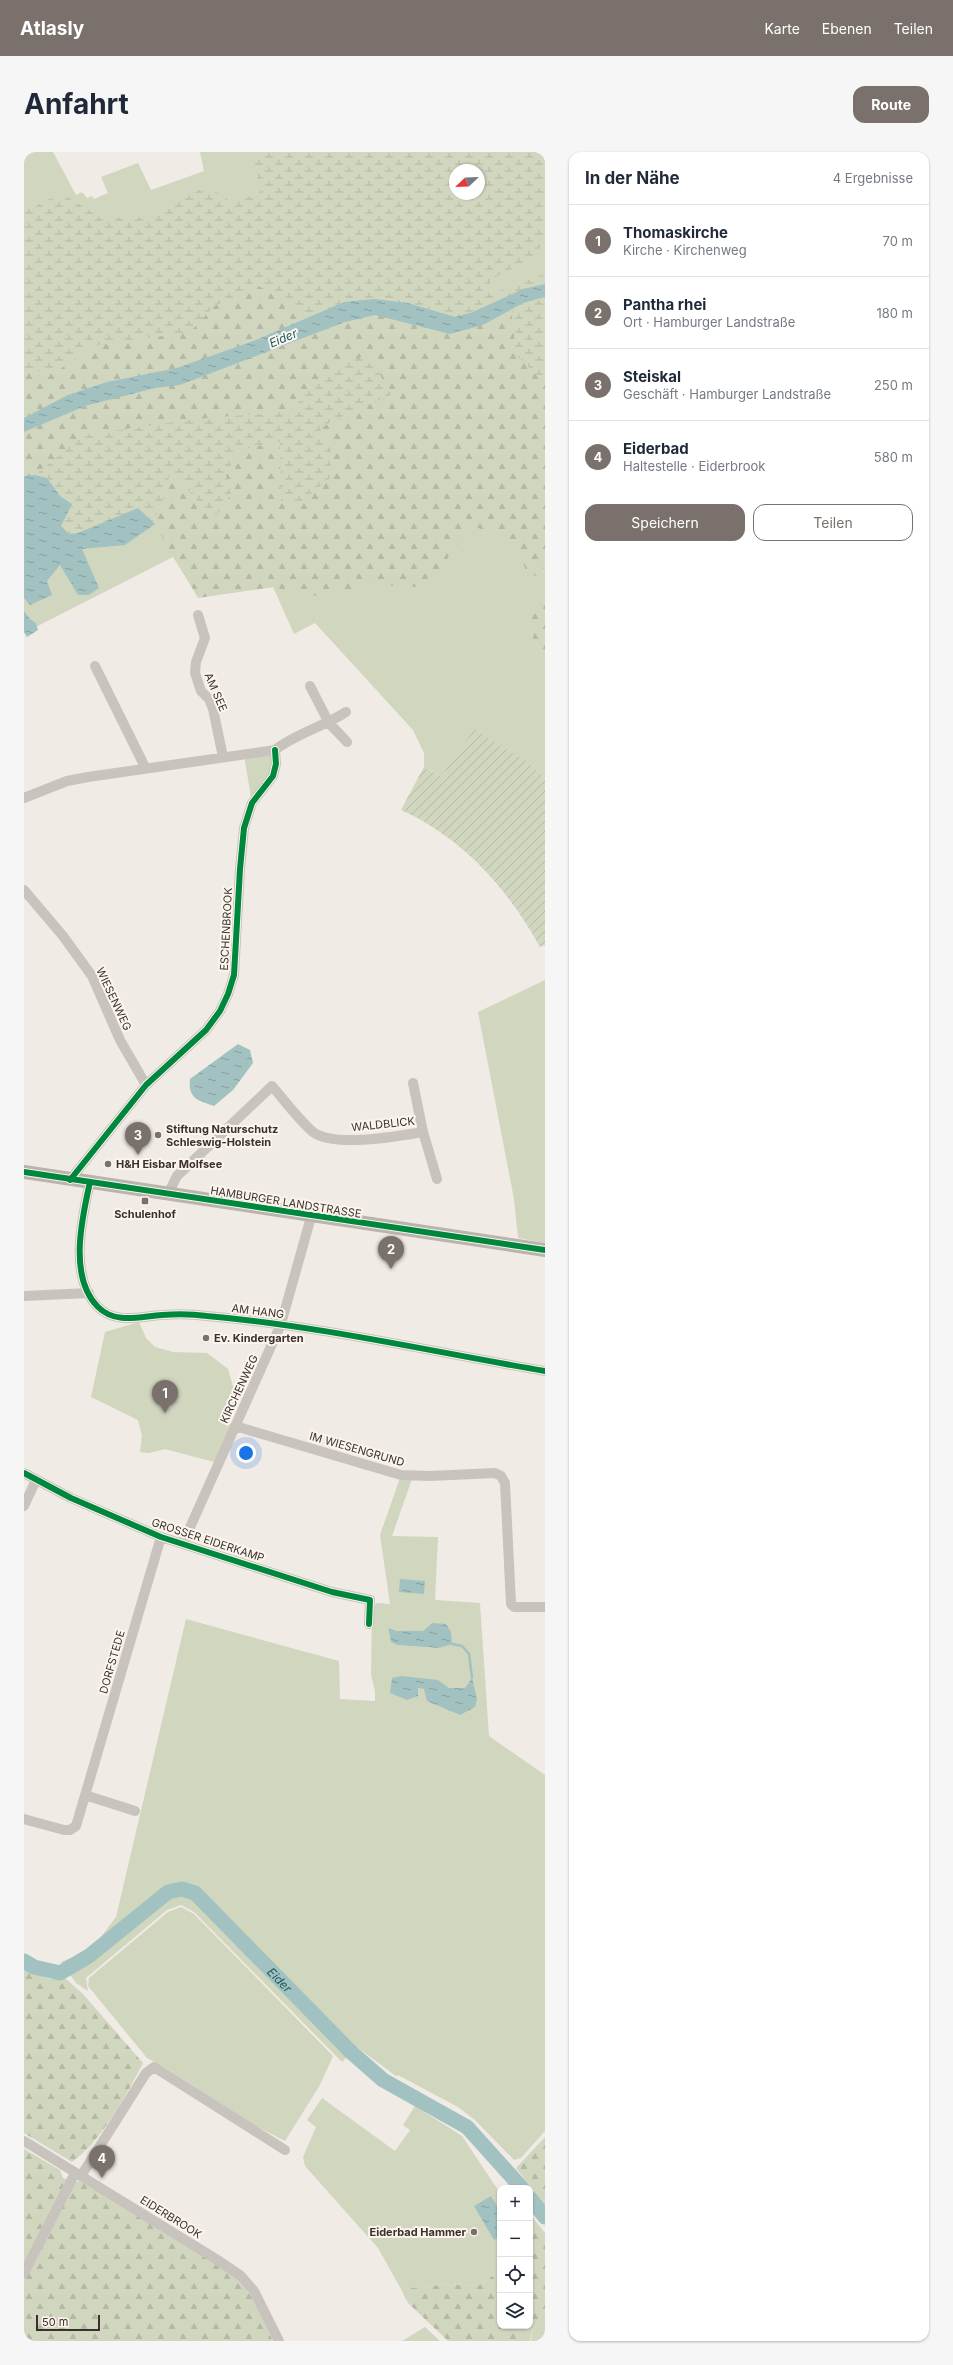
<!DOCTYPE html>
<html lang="de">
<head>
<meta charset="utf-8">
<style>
  :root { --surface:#fff; --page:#f6f6f7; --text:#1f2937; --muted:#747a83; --line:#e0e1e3; --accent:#7a716c }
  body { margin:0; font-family:Inter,sans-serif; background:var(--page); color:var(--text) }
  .controls { position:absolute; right:12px; bottom:12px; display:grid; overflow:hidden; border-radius:8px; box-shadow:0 1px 3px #0004 }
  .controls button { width:36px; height:36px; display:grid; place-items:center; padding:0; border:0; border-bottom:1px solid var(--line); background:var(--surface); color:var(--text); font:20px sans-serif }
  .compass { position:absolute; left:425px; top:12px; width:36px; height:36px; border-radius:50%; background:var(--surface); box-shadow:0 1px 3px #0004; rotate:247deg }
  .scale { position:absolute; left:12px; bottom:10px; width:64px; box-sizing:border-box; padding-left:4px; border:2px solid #3b302b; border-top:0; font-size:11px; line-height:14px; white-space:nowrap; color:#3b302b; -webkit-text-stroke:3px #fbf5ee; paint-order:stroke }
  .you { position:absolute; left:222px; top:1301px; width:14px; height:14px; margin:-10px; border:3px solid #fff; border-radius:50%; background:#1a73e8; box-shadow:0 0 0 6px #1a73e833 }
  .badge { display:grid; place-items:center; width:26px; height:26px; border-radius:50%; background:var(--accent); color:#fff; font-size:13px; font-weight:700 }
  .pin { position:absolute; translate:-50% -33px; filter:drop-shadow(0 1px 2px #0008) }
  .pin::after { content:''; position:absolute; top:21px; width:14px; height:12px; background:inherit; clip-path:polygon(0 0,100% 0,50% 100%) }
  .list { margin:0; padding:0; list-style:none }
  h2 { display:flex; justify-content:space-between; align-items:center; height:52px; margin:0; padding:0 16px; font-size:17px }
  h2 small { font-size:13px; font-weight:400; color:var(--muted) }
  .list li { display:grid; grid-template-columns:26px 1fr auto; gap:12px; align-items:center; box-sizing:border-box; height:72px; padding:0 16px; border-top:1px solid var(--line) }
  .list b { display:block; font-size:15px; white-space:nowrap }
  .list p { margin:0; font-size:13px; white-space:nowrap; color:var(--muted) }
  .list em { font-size:13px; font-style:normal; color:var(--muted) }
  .actions { display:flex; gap:8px; padding:12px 16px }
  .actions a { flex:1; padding:9px 0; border:1px solid var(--accent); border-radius:12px; text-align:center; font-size:14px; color:var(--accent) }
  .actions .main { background:var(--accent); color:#fff }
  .icon { flex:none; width:22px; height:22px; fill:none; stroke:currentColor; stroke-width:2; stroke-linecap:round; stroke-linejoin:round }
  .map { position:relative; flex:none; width:521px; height:2189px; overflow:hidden; border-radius:12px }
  header { display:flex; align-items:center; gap:24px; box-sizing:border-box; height:56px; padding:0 20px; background:var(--accent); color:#fff }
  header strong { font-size:19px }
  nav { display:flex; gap:22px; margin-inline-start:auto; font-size:14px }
  .intro { display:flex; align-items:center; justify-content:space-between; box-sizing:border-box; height:96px; padding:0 24px }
  h1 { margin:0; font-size:28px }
  .button { padding:10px 18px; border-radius:12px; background:var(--accent); color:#fff; font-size:14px; font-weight:700 }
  main { display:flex; gap:24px; padding:0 24px }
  aside { flex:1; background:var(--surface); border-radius:12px; box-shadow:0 1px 3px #0004 }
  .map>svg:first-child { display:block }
  .green { fill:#d1d6bf; fill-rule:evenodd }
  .forest { fill:url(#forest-firs) }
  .wetland { fill:url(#wetland-marsh); fill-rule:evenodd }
  .garden { fill:url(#garden-furrows) }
  .water { fill:url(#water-ripples) }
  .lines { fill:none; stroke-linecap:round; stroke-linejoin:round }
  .stream { stroke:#a1c2c1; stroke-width:2.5 }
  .river { stroke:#a1c2c1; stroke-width:15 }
  .minor { stroke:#c9c3be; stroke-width:10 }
  .secondary { stroke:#bab3ae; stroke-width:14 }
  .cycleway-casing { stroke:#fbf5ee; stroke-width:8 }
  .cycleway { stroke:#00873e; stroke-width:6 }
  .poi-dot { fill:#7a716c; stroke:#fbf5ee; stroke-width:1.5 }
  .labels { text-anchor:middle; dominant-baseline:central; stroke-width:4; stroke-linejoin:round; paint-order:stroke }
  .street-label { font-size:11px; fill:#3b302b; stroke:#fbf5ee }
  .poi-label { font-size:11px; font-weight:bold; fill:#3b302b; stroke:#fbf5ee; text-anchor:start }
  .water-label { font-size:12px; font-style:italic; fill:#1f5a5e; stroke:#fbf5ee }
</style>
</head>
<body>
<header>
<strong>Atlasly</strong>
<nav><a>Karte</a><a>Ebenen</a><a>Teilen</a></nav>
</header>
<div class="intro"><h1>Anfahrt</h1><a class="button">Route</a></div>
<main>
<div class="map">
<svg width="521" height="2189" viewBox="0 0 521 2189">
  <defs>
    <pattern id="forest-firs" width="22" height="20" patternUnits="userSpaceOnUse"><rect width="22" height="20" fill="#d1d6bf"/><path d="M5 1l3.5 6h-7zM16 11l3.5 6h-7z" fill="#b4b8a4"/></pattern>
    <pattern id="wetland-marsh" width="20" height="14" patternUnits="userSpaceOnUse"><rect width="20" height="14" fill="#d1d6bf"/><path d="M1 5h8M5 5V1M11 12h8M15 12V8" fill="none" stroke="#b4b8a4"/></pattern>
    <pattern id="garden-furrows" width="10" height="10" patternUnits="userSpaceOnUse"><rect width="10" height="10" fill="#d1d6bf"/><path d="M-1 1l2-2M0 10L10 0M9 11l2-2" fill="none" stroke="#b4b8a4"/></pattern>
    <pattern id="water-ripples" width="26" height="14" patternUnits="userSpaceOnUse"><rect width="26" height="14" fill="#a1c2c1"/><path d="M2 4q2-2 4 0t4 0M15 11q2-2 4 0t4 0" fill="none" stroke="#849e9d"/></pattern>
  </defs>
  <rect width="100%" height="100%" fill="#f0ebe5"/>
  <path class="green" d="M0 0H29L52 43 58 40 63 46 68 44 70 47 84 41 77 25 114 11 127 38 180 19 176 0H521V319L470 381 493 389 519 423 521 404V441L517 442 503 475 521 507V626L506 612 417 625 400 615V601L389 578 291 471 270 482 249 435 174 445 149 405 0 481ZM431 18H455V42H431Z
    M251 598 252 612 228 651 220 603Z
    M521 828V1091L494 1086 490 1047 454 860Z
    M115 1170 122 1186 131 1195 149 1200 183 1201 204 1217 211 1241 218 1243 214 1252 210 1251 201 1270 208 1273 190 1310 141 1297 125 1301 116 1300 118 1284 114 1268 67 1245 81 1180Z
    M377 1323 389 1324 368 1384 414 1385 411 1448 456 1451 465 1584 521 1623V1979L497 2006 490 2008 451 1968 434 1955 374 1923 372 1924 333 1895 318 1910 170 1760 157 1753 143 1758 62 1826 64 1839 52 1831 37 1810 67 1798 92 1765 162 1467 315 1509 316 1547 351 1549V1539L347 1523 348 1456 353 1451 366 1452 356 1383ZM408 1471 415 1496 373 1493 367 1490 364 1477 373 1479H399Z
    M157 1755 170 1762 309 1904 296 1933 261 1989 228 1972 140 1915 123 1906 64 1834 65 1826 144 1760Z
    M298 1946 371 1999 386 1978 379 1973 391 1954 438 1984 476 2041V2119L454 2134 426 2132 377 2137 354 2096 281 2014 279 2005 292 1975 283 1968Z
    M521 2158V2189H507L509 2177Z
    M401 2175 416 2189H378Z"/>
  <path class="forest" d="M235 134 295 171 357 157 487 152 492 203 521 230V404L519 424 503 423 493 389 451 375 427 399 416 422 393 435 345 432 310 442 284 444 249 435 174 446 131 372C134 355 141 340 145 323L157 329 189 369 207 342 202 324 213 300 232 294 256 290 257 348 307 299 295 277 306 270 333 259 345 202 299 222 267 259 164 268 60 283 11 323 0 324V216L29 222 68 194 166 180 190 154Z
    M517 441H521V507L503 475Z
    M0 1816 25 1827H42L59 1842 119 1911C103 1942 76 1991 48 2010L0 1981Z
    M521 1985V2053L492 2016Z
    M0 1997 36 2018 39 2026 49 2030 56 2029 189 2109 213 2126 231 2149 249 2189H0Z
    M506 2062 521 2081V2158L509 2177 506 2189H424L384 2151 377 2137 426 2132 454 2134 476 2119V2174H506V2098L510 2095 506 2089Z"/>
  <path class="wetland" d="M229 0H521V86L519 87 512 104 468 127 463 137 469 141 521 122V230L492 203 487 152 483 144 449 160 431 165 384 151 351 147 320 150 284 165 235 134 190 154 166 180 68 194 29 222 0 216V56H9L24 47 44 45 77 66 122 65 184 34 209 51 236 40ZM431 18H455V42H431Z
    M345 202 367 243 306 270 296 277 307 299V325L277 350 257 349 256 290 232 294 213 300 202 324 207 342 189 369 157 329 145 324 141 343 133 359 131 372 114 357 54 381 45 382 37 374 48 352 36 344 23 326 11 323 60 283 164 268 267 259 299 222Z"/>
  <path class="garden" d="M450 577 506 612 521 626V793L516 795C484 737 439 686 377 658L400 615 417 625Z"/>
  <path class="water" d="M521 132V145L499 151 459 173 426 182 351 163 321 170 156 233 131 236 61 254 0 280V266L44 243 83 230 153 216 232 188 320 150 351 147 384 151 431 165 449 160 499 137Z
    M11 323 23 326 36 344 48 352 37 374 45 382 54 381 114 356 131 372 101 393 58 397 75 436 65 443H54L36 413 23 429 28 443 6 453 0 446V324Z
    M0 459 6 467 12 471 14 478 3 485 0 480Z
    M214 892 226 898 229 911 209 938 190 954C174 948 164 947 166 927Z
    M376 1427 401 1429 400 1442 375 1440Z
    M408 1471 422 1472 427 1480 428 1492 415 1496 373 1493 367 1490 364 1476 373 1479H399Z
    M377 1524 414 1528 425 1536H441L448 1526 453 1547 451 1555 436 1563 403 1549 400 1537 394 1536V1544L383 1548 366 1541 368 1526Z
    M467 2044 476 2059V2084L470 2088 450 2054Z"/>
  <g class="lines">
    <path class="stream" d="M428 1492 438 1494 445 1502 448 1526"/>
    <g class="river">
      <path id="s1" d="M0 1809 10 1815 36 1821 65 1804 144 1740 158 1737 171 1741 327 1900 359 1928 443 1975 498 2036"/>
      <path d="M506 2046 521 2065"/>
    </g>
    <path class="minor" d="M174 463 181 486 172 510 171 521 177 539 185 547 189 557 199 605
      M71 514 121 615
      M286 534 305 571 323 590
      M0 646 43 629 64 625 251 598C271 582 299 575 322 560
      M0 738 39 784 68 824 96 888 122 933
      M389 931 399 980 413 1027
      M46 1028 122 933 182 878 196 859 204 842 210 823 216 717 220 676 228 651 249 624 252 612 251 598
      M66 1030C58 1066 44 1125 74 1155 92 1173 117 1164 138 1163 153 1162 168 1162 183 1164 297 1174 409 1200 521 1219
      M144 1042 153 1024 248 934C261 949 274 967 289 980 310 996 374 984 399 980
      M0 1144 65 1141
      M211 1274 377 1323 406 1324 471 1321 477 1324 481 1331 487 1452 490 1455H521
      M0 1321 47 1346 137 1385 308 1440 346 1448 345 1472
      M0 1354 12 1328
      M159 1391 257 1172 287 1065
      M61 1643 111 1659
      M0 1667 40 1678H46L52 1674 137 1385
      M0 1989 192 2107 217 2124 230 2139 255 2189
      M57 2024 122 1921 130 1915 261 1998
      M0 2121 51 2021"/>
    <path class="secondary" d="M0 1020 521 1098"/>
    <defs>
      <path id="cycleway" d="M0 1020 521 1098
        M46 1028 122 933 182 878 196 859 204 842 210 823 216 717 220 676 228 651 249 624 252 612 251 598
        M66 1030C58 1066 44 1125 74 1155 92 1173 117 1164 138 1163 153 1162 168 1162 183 1164 297 1174 409 1200 521 1219
        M0 1321 47 1346 137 1385 308 1440 346 1448 345 1472"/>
    </defs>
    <use href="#cycleway" class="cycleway-casing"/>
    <use href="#cycleway" class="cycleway"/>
  </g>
  <g class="poi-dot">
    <circle cx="134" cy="983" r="4"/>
    <circle cx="84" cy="1012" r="4"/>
    <rect x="117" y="1045" width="8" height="8" rx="2"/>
    <circle cx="182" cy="1186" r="4"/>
    <circle cx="450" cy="2080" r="4"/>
  </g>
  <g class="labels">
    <g class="street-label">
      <text transform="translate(192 540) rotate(67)">AM SEE</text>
      <text transform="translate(202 777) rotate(-87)">ESCHENBROOK</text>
      <text transform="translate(90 847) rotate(65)">WIESENWEG</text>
      <text transform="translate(359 972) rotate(-6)">WALDBLICK</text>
      <text transform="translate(262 1050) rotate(9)">HAMBURGER LANDSTRASSE</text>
      <text transform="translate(234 1159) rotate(7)">AM HANG</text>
      <text transform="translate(215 1237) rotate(-65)">KIRCHENWEG</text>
      <text transform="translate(333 1297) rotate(16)">IM WIESENGRUND</text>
      <text transform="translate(184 1388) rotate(18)">GROSSER EIDERKAMP</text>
      <text transform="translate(88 1510) rotate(-74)">DORFSTEDE</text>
      <text transform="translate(147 2065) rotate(32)">EIDERBROOK</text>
    </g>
    <g class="poi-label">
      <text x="142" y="977">Stiftung Naturschutz<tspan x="142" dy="13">Schleswig-Holstein</tspan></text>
      <text x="92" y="1012">H&amp;H Eisbar Molfsee</text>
      <text x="121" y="1062" text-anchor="middle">Schulenhof</text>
      <text x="190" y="1186">Ev. Kindergarten</text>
      <text x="442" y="2080" text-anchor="end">Eiderbad Hammer</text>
    </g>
    <g class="water-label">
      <text transform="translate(259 186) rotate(-23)">Eider</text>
      <text stroke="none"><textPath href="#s1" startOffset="323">Eider</textPath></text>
    </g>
  </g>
</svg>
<div class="controls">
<button>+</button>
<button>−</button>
<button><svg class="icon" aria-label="locate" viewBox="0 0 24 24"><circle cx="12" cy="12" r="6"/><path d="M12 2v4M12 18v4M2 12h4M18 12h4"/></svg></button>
<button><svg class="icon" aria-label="layers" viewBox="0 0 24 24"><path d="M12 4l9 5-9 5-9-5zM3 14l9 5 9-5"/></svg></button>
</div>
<svg class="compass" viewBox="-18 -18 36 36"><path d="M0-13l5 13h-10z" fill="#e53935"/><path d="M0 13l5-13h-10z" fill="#747a83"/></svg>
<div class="scale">50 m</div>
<div class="you"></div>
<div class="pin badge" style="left:141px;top:1261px">1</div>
<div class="pin badge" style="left:367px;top:1117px">2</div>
<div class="pin badge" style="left:114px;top:1003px">3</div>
<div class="pin badge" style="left:78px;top:2026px">4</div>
</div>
<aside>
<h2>In der Nähe<small>4 Ergebnisse</small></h2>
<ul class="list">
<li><span class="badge">1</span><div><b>Thomaskirche</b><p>Kirche · Kirchenweg</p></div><em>70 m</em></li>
<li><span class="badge">2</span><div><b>Pantha rhei</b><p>Ort · Hamburger Landstraße</p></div><em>180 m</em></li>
<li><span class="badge">3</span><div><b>Steiskal</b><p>Geschäft · Hamburger Landstraße</p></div><em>250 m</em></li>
<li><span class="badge">4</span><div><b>Eiderbad</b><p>Haltestelle · Eiderbrook</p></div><em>580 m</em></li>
</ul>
<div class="actions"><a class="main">Speichern</a><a>Teilen</a></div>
</aside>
</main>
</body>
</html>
